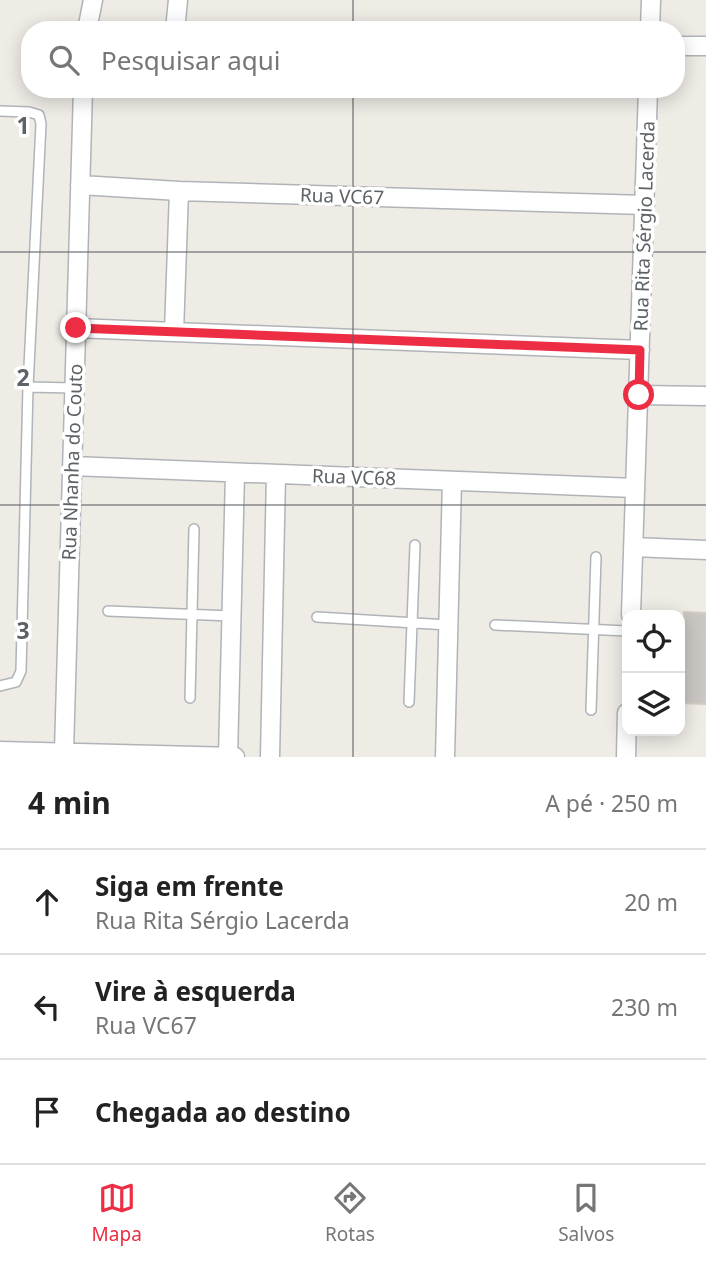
<!DOCTYPE html>
<html lang="pt">
<head>
<meta charset="utf-8">
<style>
  :root { --surface:#fff; --page:#f6f6f6; --text:#222; --muted:#767676; --line:#e0e0e0; --accent:#ed2d43 }
  body { margin:0; font-family:"Noto Sans",sans-serif; background:var(--page); color:var(--text) }
  .controls { position:absolute; right:21px; bottom:21px; display:grid; overflow:hidden; border-radius:14px; box-shadow:0 4px 18px #0003 }
  .controls button { width:63px; height:63px; display:grid; place-items:center; padding:0; border:0; border-bottom:2px solid var(--line); background:var(--surface); color:var(--text); font:35px sans-serif }
  .stop { position:absolute; width:21px; height:21px; margin:-16px; border:5px solid #ed2d43; border-radius:50%; background:#fff }
  .stop.end { background:#ed2d43; border-color:#fff; box-shadow:0 2px 7px #0008 }
  .list { margin:0; padding:0; list-style:none }
  h2 { display:flex; justify-content:space-between; align-items:center; height:91px; margin:0; padding:0 28px; font-size:30px }
  h2 small { font-size:23px; font-weight:400; color:var(--muted) }
  .list li { display:grid; grid-template-columns:46px 1fr auto; gap:21px; align-items:center; box-sizing:border-box; height:105px; padding:0 28px; border-top:2px solid var(--line) }
  .list b { display:block; font-size:26px; white-space:nowrap }
  .list p { margin:0; font-size:23px; white-space:nowrap; color:var(--muted) }
  .list em { font-size:23px; font-style:normal; color:var(--muted) }
  .icon { flex:none; width:38px; height:38px; fill:none; stroke:currentColor; stroke-width:2; stroke-linecap:round; stroke-linejoin:round }
  .map { position:relative; flex:none; width:706px; height:757px; overflow:hidden }
  .search { position:absolute; background:var(--surface); box-shadow:0 4px 18px #0003; left:21px; right:21px; top:21px; height:77px; display:flex; align-items:center; gap:18px; box-sizing:border-box; padding:0 24px; border-radius:28px; color:var(--muted); font-size:26px }
  .sheet { height:406px; background:var(--surface) }
  nav { display:flex; justify-content:space-around; align-items:center; box-sizing:border-box; height:98px; border-top:2px solid var(--line); background:var(--surface); font-size:19px; color:var(--muted) }
  nav a { display:grid; justify-items:center; gap:4px }
  nav .on { color:var(--accent) }
  .map>svg:first-child { display:block }
  .building { fill:#cac6c2; stroke:#d4ccc3; stroke-width:2 }
  .lines { fill:none; stroke-linecap:round; stroke-linejoin:round }
  .lane-casing { stroke:#b0b4b8; stroke-width:12 }
  .street-casing { stroke:#b0b4b8; stroke-width:21 }
  .lane { stroke:#fff; stroke-width:9 }
  .street { stroke:#fff; stroke-width:18 }
  .route { stroke:#ed2d43; stroke-width:9 }
  .grid { fill:none; stroke:#5d6266; stroke-width:2; stroke-opacity:0.55 }
  .labels { text-anchor:middle; dominant-baseline:central; stroke-width:7; stroke-linejoin:round; paint-order:stroke }
  .street-label { font-size:19px; fill:#5d6266; stroke:#fff }
  .grid-label { font-size:23px; text-anchor:middle; font-weight:bold; fill:#5d6266; stroke:#fff; stroke-width:7; stroke-linejoin:round; paint-order:stroke }
</style>
</head>
<body>
<div class="map">
<svg width="706" height="757" viewBox="0 0 706 757">
  <rect width="100%" height="100%" fill="#efebe5"/>
  <path class="building" d="M684 612 706 613V704L681 703Z"/>
  <g class="lines">
    <defs>
      <path id="lane" d="M0 111 29 112 39 115 41 124 28 387 21 671 16 682 0 686
        M28 387 74 388
        M108 611 231 616
        M317 617 448 625
        M495 625 627 631
        M190 698 194 529
        M409 702 415 545
        M591 710 596 557"/>
      <path id="street" d="M87 30 93 0
        M175 30 178 0
        M650 30 651 0
        M676 46H706
        M80 185 179 191
        M76 328 174 332
        M640 350 174 332 179 191 645 205
        M639 395 706 396
        M72 466 635 488
        M633 547 706 550
        M631 615 648 89
        M0 751 235 757
        M64 752 83 89
        M228 757 235 473
        M270 757 276 474
        M445 757 452 481
        M626 757 627 713"/>
    </defs>
    <use href="#lane" class="lane-casing"/>
    <use href="#street" class="street-casing"/>
    <use href="#lane" class="lane"/>
    <use href="#street" class="street"/>
  </g>
  <g class="lines">
    <path class="route" d="M76 328 640 350 639 395"/>
  </g>
  <path class="grid" d="M353 0V30M353 89V757M0 252H706M0 505H706"/>
  <g class="labels">
    <g class="street-label">
      <text transform="translate(342 196) rotate(2)">Rua VC67</text>
      <text transform="translate(644 226) rotate(-88)">Rua Rita Sérgio Lacerda</text>
      <text transform="translate(72 462) rotate(-88)">Rua Nhanha do Couto</text>
      <text transform="translate(354 477) rotate(2)">Rua VC68</text>
    </g>
  </g>
  <g class="grid-label">
    <text x="23" y="134">1</text>
    <text x="23" y="386">2</text>
    <text x="23" y="639">3</text>
  </g>
</svg>
<div class="controls">
<button><svg class="icon" aria-label="locate" viewBox="0 0 24 24"><circle cx="12" cy="12" r="6"/><path d="M12 2v4M12 18v4M2 12h4M18 12h4"/></svg></button>
<button><svg class="icon" aria-label="layers" viewBox="0 0 24 24"><path d="M12 4l9 5-9 5-9-5zM3 14l9 5 9-5"/></svg></button>
</div>
<div class="stop" style="left:639px;top:395px"></div>
<div class="stop end" style="left:76px;top:328px"></div>
<div class="search"><svg class="icon" aria-label="search" viewBox="0 0 24 24"><circle cx="10" cy="10" r="6"/><path d="M15 15l6 6"/></svg>Pesquisar aqui</div>
</div>
<section class="sheet">
<h2>4 min<small>A pé · 250 m</small></h2>
<ul class="list">
<li><svg class="icon" aria-label="ahead" viewBox="0 0 24 24"><path d="M12 20V5M6 11l6-6 6 6"/></svg><div><b>Siga em frente</b><p>Rua Rita Sérgio Lacerda</p></div><em>20 m</em></li>
<li><svg class="icon" aria-label="left" viewBox="0 0 24 24"><path d="M17 20v-9H6M10 6l-5 5 5 5"/></svg><div><b>Vire à esquerda</b><p>Rua VC67</p></div><em>230 m</em></li>
<li><svg class="icon" aria-label="arrive" viewBox="0 0 24 24"><path d="M6 21V4h12l-3 4 3 4H6"/></svg><div><b>Chegada ao destino</b></div></li>
</ul>
</section>
<nav>
<a class="on"><svg class="icon" aria-label="map" viewBox="0 0 24 24"><path d="M3 6l6-2 6 2 6-2v14l-6 2-6-2-6 2zM9 4v14M15 6v14"/></svg>Mapa</a>
<a><svg class="icon" aria-label="directions" viewBox="0 0 24 24"><path d="M12 3l9 9-9 9-9-9zM9 14v-3h6M13 9l2 2-2 2"/></svg>Rotas</a>
<a><svg class="icon" aria-label="saved" viewBox="0 0 24 24"><path d="M7 4h10v16l-5-4-5 4z"/></svg>Salvos</a>
</nav>
</body>
</html>
